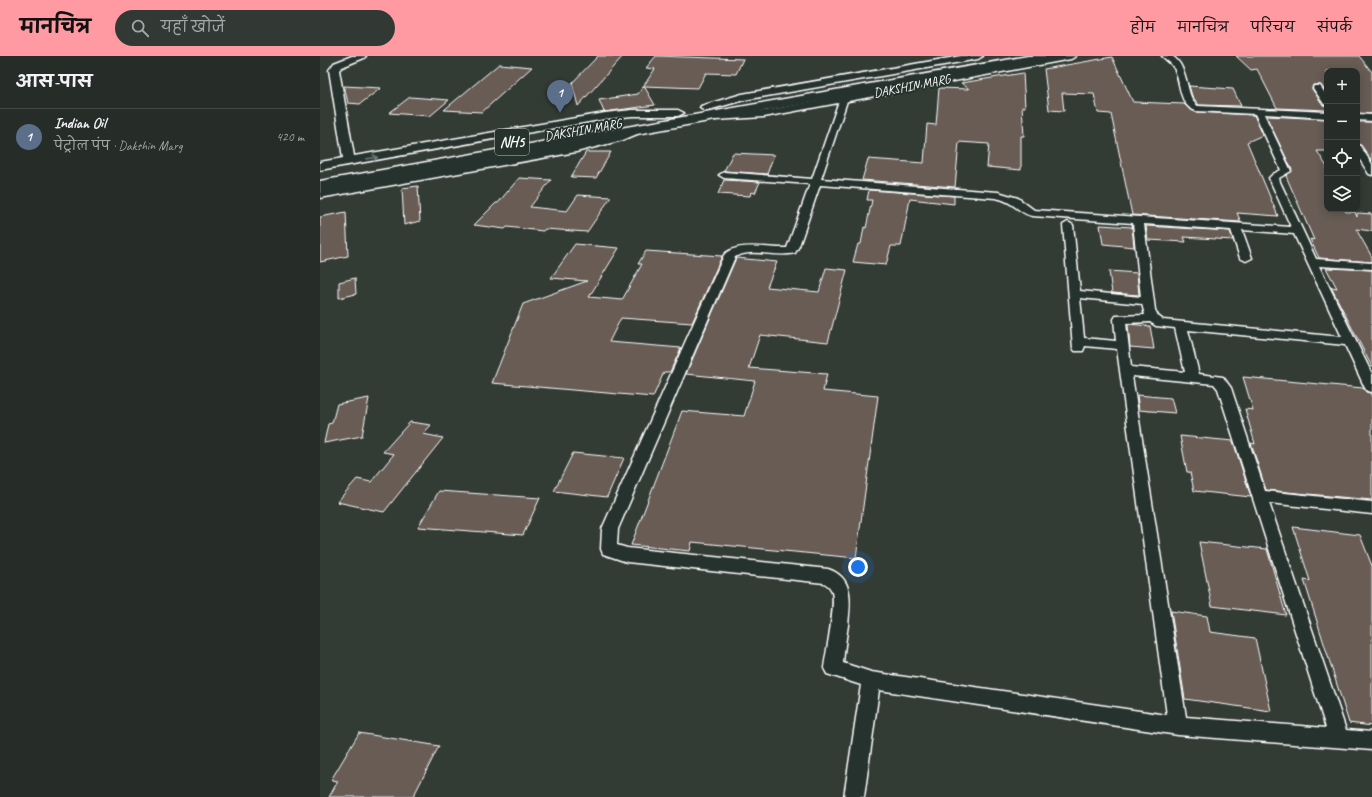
<!DOCTYPE html>
<html lang="hi">
<head>
<meta charset="utf-8">
<style>
  :root { --surface:#262c28; --page:#323834; --text:#f1f3f6; --muted:#a4a7a8; --line:#424845; --accent:#ff9aa2 }
  body { margin:0; font-family:Caveat,"Playpen Sans Deva",sans-serif; background:var(--page); color:var(--text) }
  .controls { position:absolute; right:12px; top:12px; display:grid; overflow:hidden; border-radius:8px; box-shadow:0 2px 10px #0003 }
  .controls button { width:36px; height:36px; display:grid; place-items:center; padding:0; border:0; border-bottom:1px solid var(--line); background:var(--surface); color:var(--text); font:20px sans-serif }
  .you { position:absolute; left:538px; top:511px; width:14px; height:14px; margin:-10px; border:3px solid #fff; border-radius:50%; background:#1a73e8; box-shadow:0 0 0 6px #1a73e833 }
  .badge { display:grid; place-items:center; width:26px; height:26px; border-radius:50%; background:var(--accent); color:#fff; font-size:13px; font-weight:700 }
  .pin { position:absolute; translate:-50% -33px; filter:drop-shadow(0 1px 2px #0008) }
  .pin::after { content:''; position:absolute; top:21px; width:14px; height:12px; background:inherit; clip-path:polygon(0 0,100% 0,50% 100%) }
  .list { margin:0; padding:0; list-style:none }
  h2 { display:flex; justify-content:space-between; align-items:center; height:52px; margin:0; padding:0 16px; font-size:17px }
  h2 small { font-size:13px; font-weight:400; color:var(--muted) }
  .list li { display:grid; grid-template-columns:26px 1fr auto; gap:12px; align-items:center; box-sizing:border-box; height:56px; padding:0 16px; border-top:1px solid var(--line) }
  .list b { display:block; font-size:15px; white-space:nowrap }
  .list p { margin:0; font-size:13px; white-space:nowrap; color:var(--muted) }
  .list em { font-size:13px; font-style:normal; color:var(--muted) }
  .icon { flex:none; width:22px; height:22px; fill:none; stroke:currentColor; stroke-width:2; stroke-linecap:round; stroke-linejoin:round }
  .map { position:relative; flex:none; width:1052px; height:741px; overflow:hidden }
  header { display:flex; align-items:center; gap:24px; box-sizing:border-box; height:56px; padding:0 20px; background:var(--accent); color:#111 }
  header strong { font-size:19px }
  nav { display:flex; gap:22px; margin-inline-start:auto; font-size:14px }
  .search { width:280px; height:36px; background:var(--page); display:flex; align-items:center; gap:10px; box-sizing:border-box; padding:0 14px; border-radius:22px; color:var(--muted); font-size:15px }
  main { display:flex }
  aside { flex:1; background:var(--surface) }
  .map>svg:first-child { display:block }
  .building { fill:#675c55; stroke:#fff }
  .lines { fill:none; stroke-linecap:round; stroke-linejoin:round }
  .minor-casing { stroke:#fff; stroke-width:3 }
  .tertiary-casing { stroke:#fff; stroke-width:3 }
  .trunk-casing { stroke:#fff; stroke-width:3 }
  .minor { fill:#26332d; fill-rule:evenodd }
  .tertiary { fill:#26332d; fill-rule:evenodd }
  .trunk { fill:#26332d; fill-rule:evenodd }
  .oneway { stroke:#727a76 }
  .labels { text-anchor:middle; dominant-baseline:central; stroke-width:4; stroke-linejoin:round; paint-order:stroke }
  .far-street-label { font-size:13px; fill:#fff; stroke:#26332d }
  .shield { fill:#26332d; stroke:#bec2c0; stroke-width:1 }
  .shield-label { font-size:15px; font-weight:bold; fill:#fff }
</style>
</head>
<body>
<header>
<strong>मानचित्र</strong>
<div class="search"><svg class="icon" aria-label="search" viewBox="0 0 24 24"><circle cx="10" cy="10" r="6"/><path d="M15 15l6 6"/></svg>यहाँ खोजें</div>
<nav><a>होम</a><a>मानचित्र</a><a>परिचय</a><a>संपर्क</a></nav>
</header>
<main>
<aside>
<h2>आस-पास<small></small></h2>
<ul class="list">
<li><span class="badge" style="background:#5c6f8a">1</span><div><b>Indian Oil</b><p>पेट्रोल पंप · Dakshin Marg</p></div><em>420 m</em></li>
</ul>
</aside>
<div class="map">
<svg width="1052" height="741" viewBox="0 0 1052 741">
  <rect width="100%" height="100%" fill="#333b35"/>
  <filter id="ink" filterUnits="userSpaceOnUse"><feTurbulence type="fractalNoise" baseFrequency=".025" numOctaves="2"/><feDisplacementMap in="SourceGraphic" scale="8" xChannelSelector="R" yChannelSelector="G"/><feConvolveMatrix kernelMatrix="1 2 1 2 8 2 1 2 1" color-interpolation-filters="sRGB"/></filter>
  <g filter="url(#ink)">
    <path class="building" d="M278 0H303L258 50 252 27Z
      M336 0 423 3 416 18 386 17 378 32 324 30 335 49 284 56 279 44 318 38 335 13 326 12Z
      M916 0H1039L1052 16V58L1037 57V15H1007V37L1001 29H993L992 33 1003 49 1007 50V54L957 52 937 13 931 14Z
      M792 1 813 46 864 48 869 53 876 56 934 59 943 79 927 86 958 160 917 157 921 166 812 159 791 58 778 57 774 38 742 37 744 55 729 54 724 13Z
      M179 8 212 11 162 56 124 54Z
      M703 17 705 51H702L704 80H701V114L667 111 669 88 639 86 635 131 542 124 548 103 604 107 607 68 616 69 619 32 649 33 641 27Z
      M24 30 61 32 40 48 28 47Z
      M869 30 913 33 921 50 879 49 872 40Z
      M90 41 129 44 110 60 69 57Z
      M946 60 1007 63V95H997L1007 111V153H1024L1026 156H1035L1037 161V157L1052 158V175L1036 173 1052 201V206L999 202 990 183 994 184 966 120 972 114Z
      M1037 66H1052V105L1041 89 1037 88Z
      M266 96H291L276 122 251 121Z
      M413 97 454 99 447 118 404 115Z
      M199 122 231 124 210 151 247 155 258 139 291 141 267 176 225 173 223 175 187 171 185 173 154 169 176 147H178Z
      M404 124 440 126 435 137 431 136 430 140 398 138Z
      M98 130 100 165 84 169 82 132Z
      M549 134 634 140V148L590 143 581 190H571L566 209 533 206 538 188H541L544 171 546 172 552 144H547Z
      M26 156 28 200 0 206V161Z
      M780 169 812 171 814 191 783 188Z
      M826 170 910 175 913 184 864 181 866 186 828 184Z
      M255 188 299 192 269 241 302 244 322 208H318L326 195 402 200 372 267 301 262 289 286 361 292 350 316H344L333 341 172 327 203 248 267 225 231 222Z
      M416 202 457 206 447 231 499 236 506 212 527 214 508 286 440 279 429 312 507 318 503 335 558 340 536 502 372 486 370 495 311 489 362 355 424 360 435 325 366 318Z
      M1006 212 1052 214V311L1011 231 1017 232Z
      M789 215 817 217 819 239 792 237Z
      M35 222 36 238 19 242V226Z
      M808 268 830 270 834 293 810 291Z
      M923 321 1043 332 1046 336 1050 337 1052 341V444L946 434 931 387 935 388 925 353 933 354Z
      M817 339 851 342 855 357 819 354Z
      M49 342 42 380 4 387 8 368 12 367 17 348Z
      M90 366 111 369 103 378 123 382 64 456 17 446 37 423 51 426 74 398 63 396Z
      M860 380 913 385 931 441 874 435 870 416H867Z
      M253 397 304 402 287 441 234 435Z
      M119 435 220 442 203 479 98 471Z
      M973 471 1040 479 1052 510V670L1029 667 984 524 990 525Z
      M879 486 947 493 966 559 892 550Z
      M851 555 887 560 890 576 935 582 951 655 865 643Z
      M39 677 119 690 93 741H9L18 725 11 724Z"/>
    <g class="lines">
      <defs>
        <path id="minor" d="M842 0H852C870 11 865 43 878 50L1007 56V62L944 58 971 115 959 122 960 126 996 203 1052 207V213L999 210 1052 318V336L1047 335 1045 332 1025 289 868 274 879 318 903 321 911 332 945 435 1052 446V458L949 447 1026 674 1052 676V694L858 679 559 634 544 741H524L541 629 507 618 504 612C506 596 516 550 512 536 511 532 508 529 504 527L307 506 283 498 281 493 282 473 404 199C416 185 451 193 467 192L490 128 404 122 399 119 404 116 492 123 520 42 524 39 528 42 501 123 678 136 698 142 714 154 971 171 949 122 953 118 961 114 935 58 876 55C859 50 861 28 855 14 852 7 847 5 842 0ZM500 129 675 142C694 145 698 157 712 160L813 167 821 241 760 235 753 169 748 166 743 169 753 292 755 295H763L765 290 797 293 847 659 551 616 523 607C524 594 526 582 528 569 530 547 535 522 508 513L307 492 297 489 298 473 415 201C432 191 456 202 475 197L479 190ZM824 168 911 174 920 202 926 205 932 202 922 174 974 178 1022 281 843 264 838 260 835 254ZM760 242 822 248 825 259 796 260 794 263 796 285 764 282ZM830 266 836 270 855 272 865 316 811 311 806 267ZM812 320 894 328 898 333 1006 672 866 661Z
          M994 30H1000L1007 40V49L1004 48 993 32Z
          M1037 58 1052 59V65L1037 64Z
          M1037 89 1040 90 1052 108V119L1049 118 1037 99Z"/>
        <path id="tertiary" d="M32 0H46L44 2 22 11 19 14 34 100 285 57 312 54H358L364 57 358 60H312L285 63 0 114V106L23 102 9 14 14 7Z
          M641 0H663L658 3 424 44 385 55 380 52 381 50 422 38Z
          M735 0H756L751 3 444 61 395 64 389 61 395 58 444 55Z
          M320 70 324 71 326 73 324 75 303 84 256 96 0 142V134L256 88 295 79Z"/>
        <path id="trunk" d="M708 0H734L732 3 728 4 0 135V125Z"/>
      </defs>
      <use href="#minor" class="minor-casing"/>
      <use href="#tertiary" class="tertiary-casing"/>
      <use href="#trunk" class="trunk-casing"/>
      <use href="#minor" class="minor"/>
      <use href="#tertiary" class="tertiary"/>
      <use href="#trunk" class="trunk"/>
    </g>
    <defs><path id="oneway-shaft" d="M-6 0H5M1.5-3L5.5 0L1.5 3" fill="none" stroke-width="1.6" stroke-linecap="round" stroke-linejoin="round"/></defs>
    <use class="oneway" href="#oneway-shaft" transform="translate(52 102) rotate(-9)"/>
  </g>
  <g class="labels">
    <g class="far-street-label">
      <text transform="translate(592 30) rotate(-11)">DAKSHIN MARG</text>
      <text transform="translate(263 74) rotate(-10)">DAKSHIN MARG</text>
    </g>
    <rect class="shield" x="175" y="73" width="34" height="26" rx="3"/>
    <g class="shield-label">
      <text x="192" y="86">NH5</text>
    </g>
  </g>
</svg>
<div class="controls">
<button>+</button>
<button>−</button>
<button><svg class="icon" aria-label="locate" viewBox="0 0 24 24"><circle cx="12" cy="12" r="6"/><path d="M12 2v4M12 18v4M2 12h4M18 12h4"/></svg></button>
<button><svg class="icon" aria-label="layers" viewBox="0 0 24 24"><path d="M12 4l9 5-9 5-9-5zM3 14l9 5 9-5"/></svg></button>
</div>
<div class="you"></div>
<div class="pin badge" style="left:240px;top:57px;background:#5c6f8a">1</div>
</div>
</main>
</body>
</html>
